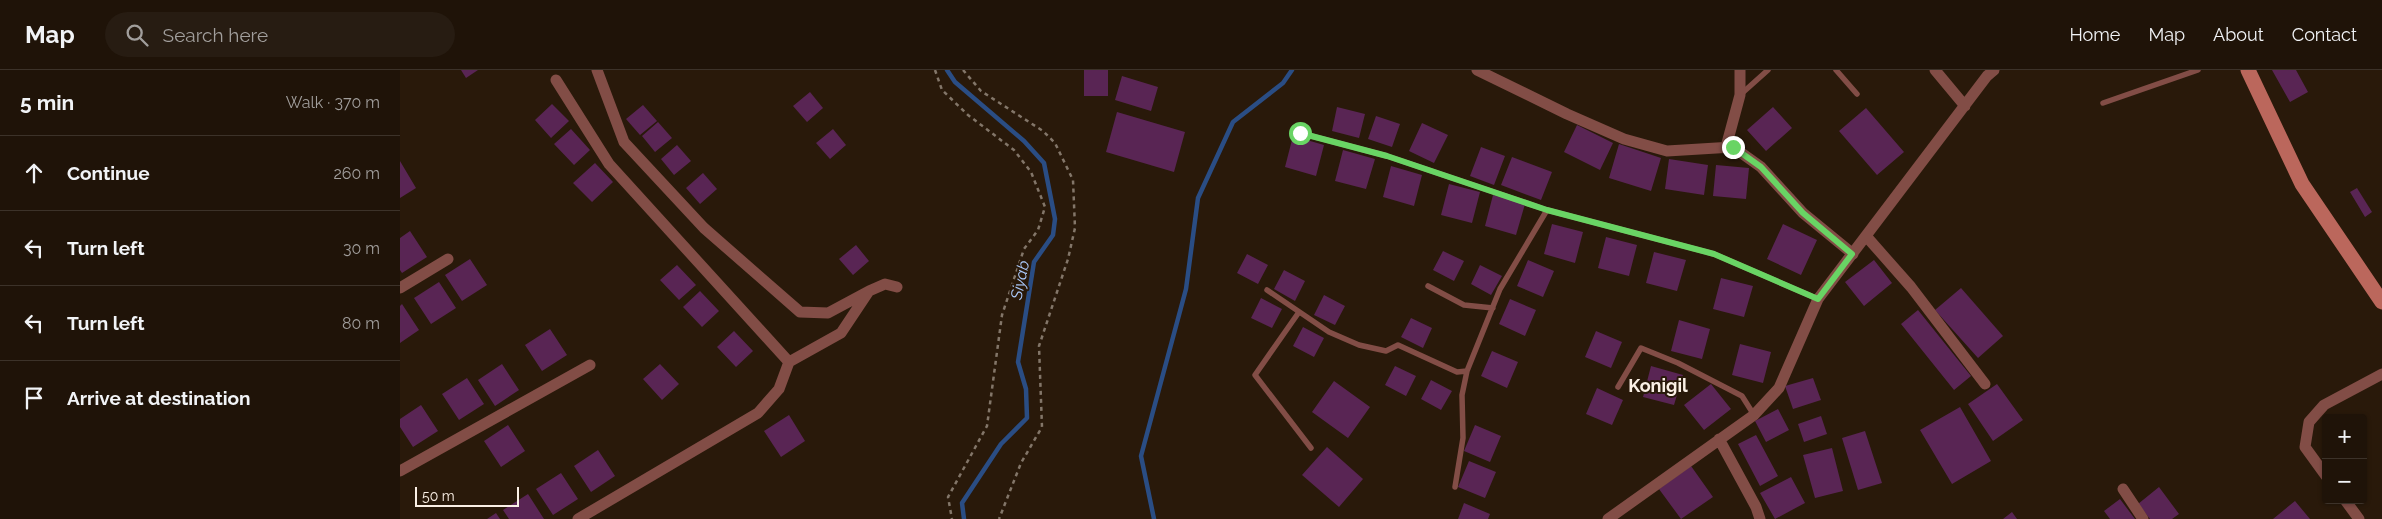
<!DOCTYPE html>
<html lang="en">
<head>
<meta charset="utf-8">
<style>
  :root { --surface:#1f1308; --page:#271c12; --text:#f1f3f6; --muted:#a19e9c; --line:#3c3229 }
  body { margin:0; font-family:Raleway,sans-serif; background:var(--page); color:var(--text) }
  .controls { position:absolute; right:15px; bottom:15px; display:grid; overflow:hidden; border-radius:5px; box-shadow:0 1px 4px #0004 }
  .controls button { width:45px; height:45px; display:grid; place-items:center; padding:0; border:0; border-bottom:1px solid var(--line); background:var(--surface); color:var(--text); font:25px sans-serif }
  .scale { position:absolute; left:15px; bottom:12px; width:104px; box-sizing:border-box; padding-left:5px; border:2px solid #fbf0e6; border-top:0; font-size:14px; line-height:18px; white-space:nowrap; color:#fbf0e6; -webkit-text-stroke:4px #29190a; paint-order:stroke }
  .stop { position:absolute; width:15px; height:15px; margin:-11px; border:4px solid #69d464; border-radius:50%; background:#fff }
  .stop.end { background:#69d464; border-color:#fff; box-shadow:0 1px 5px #0008 }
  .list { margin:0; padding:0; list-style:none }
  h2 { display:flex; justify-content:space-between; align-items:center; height:65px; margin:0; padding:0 20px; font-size:21px }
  h2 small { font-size:16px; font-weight:400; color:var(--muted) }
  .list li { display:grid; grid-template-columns:32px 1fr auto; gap:15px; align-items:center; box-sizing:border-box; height:75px; padding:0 20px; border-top:1px solid var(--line) }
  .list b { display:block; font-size:19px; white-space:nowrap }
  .list em { font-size:16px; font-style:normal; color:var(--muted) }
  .icon { flex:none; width:28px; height:28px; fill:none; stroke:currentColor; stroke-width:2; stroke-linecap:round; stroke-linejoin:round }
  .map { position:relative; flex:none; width:1982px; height:449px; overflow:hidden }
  header { display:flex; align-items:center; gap:30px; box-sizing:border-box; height:70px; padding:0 25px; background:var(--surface); border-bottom:1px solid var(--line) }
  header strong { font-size:24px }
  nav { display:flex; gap:28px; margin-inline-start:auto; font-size:18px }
  .search { width:350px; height:45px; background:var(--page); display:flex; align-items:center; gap:12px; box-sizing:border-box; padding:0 18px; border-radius:28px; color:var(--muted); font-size:19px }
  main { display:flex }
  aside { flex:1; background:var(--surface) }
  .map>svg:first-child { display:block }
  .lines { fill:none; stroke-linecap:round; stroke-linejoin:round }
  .stream { stroke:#2a4d84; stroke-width:4.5 }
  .building { fill:#592554 }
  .path { stroke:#837669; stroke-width:2.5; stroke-dasharray:4 4; stroke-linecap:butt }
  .lane { stroke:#824d46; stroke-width:5.5 }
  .street { stroke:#824d46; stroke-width:11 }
  .secondary { stroke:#bb675c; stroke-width:15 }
  .route { stroke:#69d464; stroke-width:6 }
  .labels { text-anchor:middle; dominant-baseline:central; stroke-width:4; stroke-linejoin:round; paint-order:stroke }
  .water-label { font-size:16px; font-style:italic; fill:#accbfd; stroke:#29190a }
  .quarter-label { font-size:18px; font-weight:bold; fill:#fbf0e6; stroke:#29190a }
</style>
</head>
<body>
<header>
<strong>Map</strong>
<div class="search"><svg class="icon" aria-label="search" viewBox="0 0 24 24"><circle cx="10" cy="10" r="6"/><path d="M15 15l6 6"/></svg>Search here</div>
<nav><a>Home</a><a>Map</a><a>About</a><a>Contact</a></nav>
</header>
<main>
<aside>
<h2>5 min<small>Walk · 370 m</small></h2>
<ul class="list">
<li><svg class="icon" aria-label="ahead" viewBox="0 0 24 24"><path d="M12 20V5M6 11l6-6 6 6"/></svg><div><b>Continue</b></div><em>260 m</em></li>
<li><svg class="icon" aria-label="left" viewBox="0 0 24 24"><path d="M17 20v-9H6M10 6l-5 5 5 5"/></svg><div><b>Turn left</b></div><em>30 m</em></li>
<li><svg class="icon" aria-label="left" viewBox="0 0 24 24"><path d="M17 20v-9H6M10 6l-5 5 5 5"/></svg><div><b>Turn left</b></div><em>80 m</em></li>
<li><svg class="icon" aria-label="arrive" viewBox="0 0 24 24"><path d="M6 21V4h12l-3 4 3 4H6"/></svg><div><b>Arrive at destination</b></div></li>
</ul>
</aside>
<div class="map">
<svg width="1982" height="449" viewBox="0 0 1982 449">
  <rect width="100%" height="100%" fill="#29190a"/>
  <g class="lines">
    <path class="stream" d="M547 0 555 12 624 71 644 93 655 149 653 165 634 192 618 292 626 319 627 348 601 374 562 433 564 449
      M754 449 741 386 786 219 798 128 833 52 883 13 892 0"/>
  </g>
  <path class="building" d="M61 0H78L66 8Z
    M684 0H708V26H684Z
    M1872 0H1896L1908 22 1890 32Z
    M722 6 758 17 751 41 715 30Z
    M410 22 423 38 407 52 393 36Z
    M152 34 169 51 151 68 135 50Z
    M243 35 257 51 240 65 226 49Z
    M937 37 965 44 959 68 932 61Z
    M1373 37 1392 58 1366 81 1347 60Z
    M1466 38 1504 82 1477 105 1439 61Z
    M717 42 785 62 774 102 706 82Z
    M976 46 1000 54 992 77 968 69Z
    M258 52 272 68 255 82 242 66Z
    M1022 53 1048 65 1034 93 1009 81Z
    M1177 55 1213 73 1200 100 1164 82Z
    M171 59 190 80 174 95 154 74Z
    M433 59 446 75 430 89 416 73Z
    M893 66 924 75 916 106 885 97Z
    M1219 74 1261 88 1251 121 1209 108Z
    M277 75 291 91 274 105 261 89Z
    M1081 77 1105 86 1094 115 1070 106Z
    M943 80 975 89 966 119 935 111Z
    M1112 87 1152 102 1141 130 1101 115Z
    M1269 89 1308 95 1304 125 1265 119Z
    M0 91 16 118 0 128Z
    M195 93 213 112 192 132 173 113Z
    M1316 95 1349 98 1346 129 1313 126Z
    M991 96 1022 105 1014 136 983 127Z
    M303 103 317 119 300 134 286 118Z
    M1049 114 1080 122 1072 153 1041 145Z
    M1957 118 1972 142 1965 147 1950 122Z
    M1093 125 1125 134 1116 165 1085 156Z
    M1152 154 1183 162 1175 193 1144 184Z
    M1383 154 1417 170 1401 205 1367 189Z
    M10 161 27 187 2 203 0 200V168Z
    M1206 167 1237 175 1229 206 1198 198Z
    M456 175 469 191 453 205 439 189Z
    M1043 181 1064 191 1054 211 1033 200Z
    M1254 182 1286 190 1277 221 1246 213Z
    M847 184 868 195 858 214 837 203Z
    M70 189 87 215 62 231 45 205Z
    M1128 190 1154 201 1143 227 1117 216Z
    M1474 190 1492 213 1464 236 1445 212Z
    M277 195 296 215 279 230 260 210Z
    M1080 195 1102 206 1091 225 1071 214Z
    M884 200 905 211 895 231 874 219Z
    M1321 208 1353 216 1344 247 1313 239Z
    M39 212 56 238 31 254 14 228Z
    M1561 218 1603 266 1578 288 1535 240Z
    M300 221 319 241 302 257 283 237Z
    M924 225 945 236 935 255 914 245Z
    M861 228 882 239 872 258 851 248Z
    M1110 229 1136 240 1125 266 1099 254Z
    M2 234 19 260 0 273V236Z
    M1518 240 1571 306 1554 320 1501 254Z
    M1011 248 1032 258 1023 278 1001 267Z
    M1279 250 1310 259 1302 289 1271 281Z
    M903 257 924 268 914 287 893 276Z
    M150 259 167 285 142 301 125 275Z
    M334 261 353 281 336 297 317 277Z
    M1196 261 1222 272 1211 298 1185 287Z
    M1340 274 1371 282 1363 313 1332 305Z
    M1092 281 1118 292 1107 318 1081 306Z
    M102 294 119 320 95 336 78 310Z
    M260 294 279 314 262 330 243 309Z
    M995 296 1016 306 1006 326 985 315Z
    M1251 296 1283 305 1274 335 1243 327Z
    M67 308 84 334 59 350 42 324Z
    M1413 308 1421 330 1393 339 1385 316Z
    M1031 310 1052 321 1041 340 1021 329Z
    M934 311 970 337 948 368 912 342Z
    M1311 314 1331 339 1304 360 1284 335Z
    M1597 314 1623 350 1593 371 1568 334Z
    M1197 318 1223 330 1212 355 1186 344Z
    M21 335 38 361 13 377 0 357V349Z
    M1560 337 1591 391 1552 414 1520 360Z
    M1378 339 1389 360 1366 372 1355 351Z
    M389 345 405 371 381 387 364 361Z
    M1421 346 1427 364 1404 372 1398 354Z
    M108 355 125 381 101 397 84 371Z
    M1075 355 1101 366 1090 392 1064 381Z
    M1465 361 1482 413 1458 420 1442 368Z
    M1356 365 1378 406 1360 416 1338 374Z
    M927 377 963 409 939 437 902 405Z
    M1432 378 1443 421 1415 428 1403 385Z
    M198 380 215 406 191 422 174 396Z
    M1069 391 1096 402 1085 428 1058 417Z
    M1291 396 1313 427 1281 449 1259 419Z
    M161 403 178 429 153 445 136 419Z
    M1391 407 1405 433 1375 449 1360 423Z
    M1759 417 1779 444 1772 449H1750L1738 434Z
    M128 424 144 449H109L103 440Z
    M1720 429 1735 449H1710L1704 441Z
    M1895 431 1910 449H1873Z
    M1064 433 1090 444 1088 449H1058Z
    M1612 442 1617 449H1603Z
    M96 443 100 449H87Z"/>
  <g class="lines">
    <path class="path" d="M535 0 542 20 568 45 614 80 631 102 645 137 638 160 624 179 602 245 587 356 548 427 552 449
      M563 0 581 21 643 61 655 73 673 110 675 158 668 189 639 276 642 357 621 393 599 449"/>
    <path class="lane" d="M1436 0 1457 24
      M1340 25 1368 0
      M1703 33 1798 0
      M900 63 987 86 1147 140
      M1028 216 1064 235 1093 238
      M867 220 929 262 959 275 986 281 998 275 1057 302 1067 301
      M899 242 855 305 911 378
      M1218 317 1241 278 1278 293 1342 326 1354 345
      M1055 417 1063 368 1062 325 1067 301 1100 219 1147 140 1314 184 1418 229"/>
    <path class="street" d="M1077 0 1167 44 1224 69 1267 81 1333 77 1361 97 1403 143 1453 184
      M1535 0 1565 36
      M156 10 209 94 389 292
      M1326 77 1340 25V0
      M1466 166 1511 217 1585 314
      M0 218 48 189
      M469 221 485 214 497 217
      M1319 369 1356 437 1360 449
      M0 401 190 295
      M1926 406 1905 377 1909 352 1924 335 1982 304
      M1723 419 1743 449
      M1945 430 1959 449
      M178 449 358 343 379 319 389 292 441 263 469 221 428 243 400 242 304 158 224 72 197 0
      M1208 449 1354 345 1379 318 1418 229 1587 6 1594 0"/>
    <path class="secondary" d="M1848 0 1902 114 1982 232"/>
  </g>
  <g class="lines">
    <path class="route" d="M900 63 987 86 1147 140 1314 184 1418 229 1452 184 1403 143 1361 97 1333 77"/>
  </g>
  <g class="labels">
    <g class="water-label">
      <text transform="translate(620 210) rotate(-78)">Siyab</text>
    </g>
    <g class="quarter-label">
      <text x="1258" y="315">Konigil</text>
    </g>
  </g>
</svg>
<div class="controls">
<button>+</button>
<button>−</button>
</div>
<div class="scale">50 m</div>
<div class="stop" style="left:900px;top:63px"></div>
<div class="stop end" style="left:1333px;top:77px"></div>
</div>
</main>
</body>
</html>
